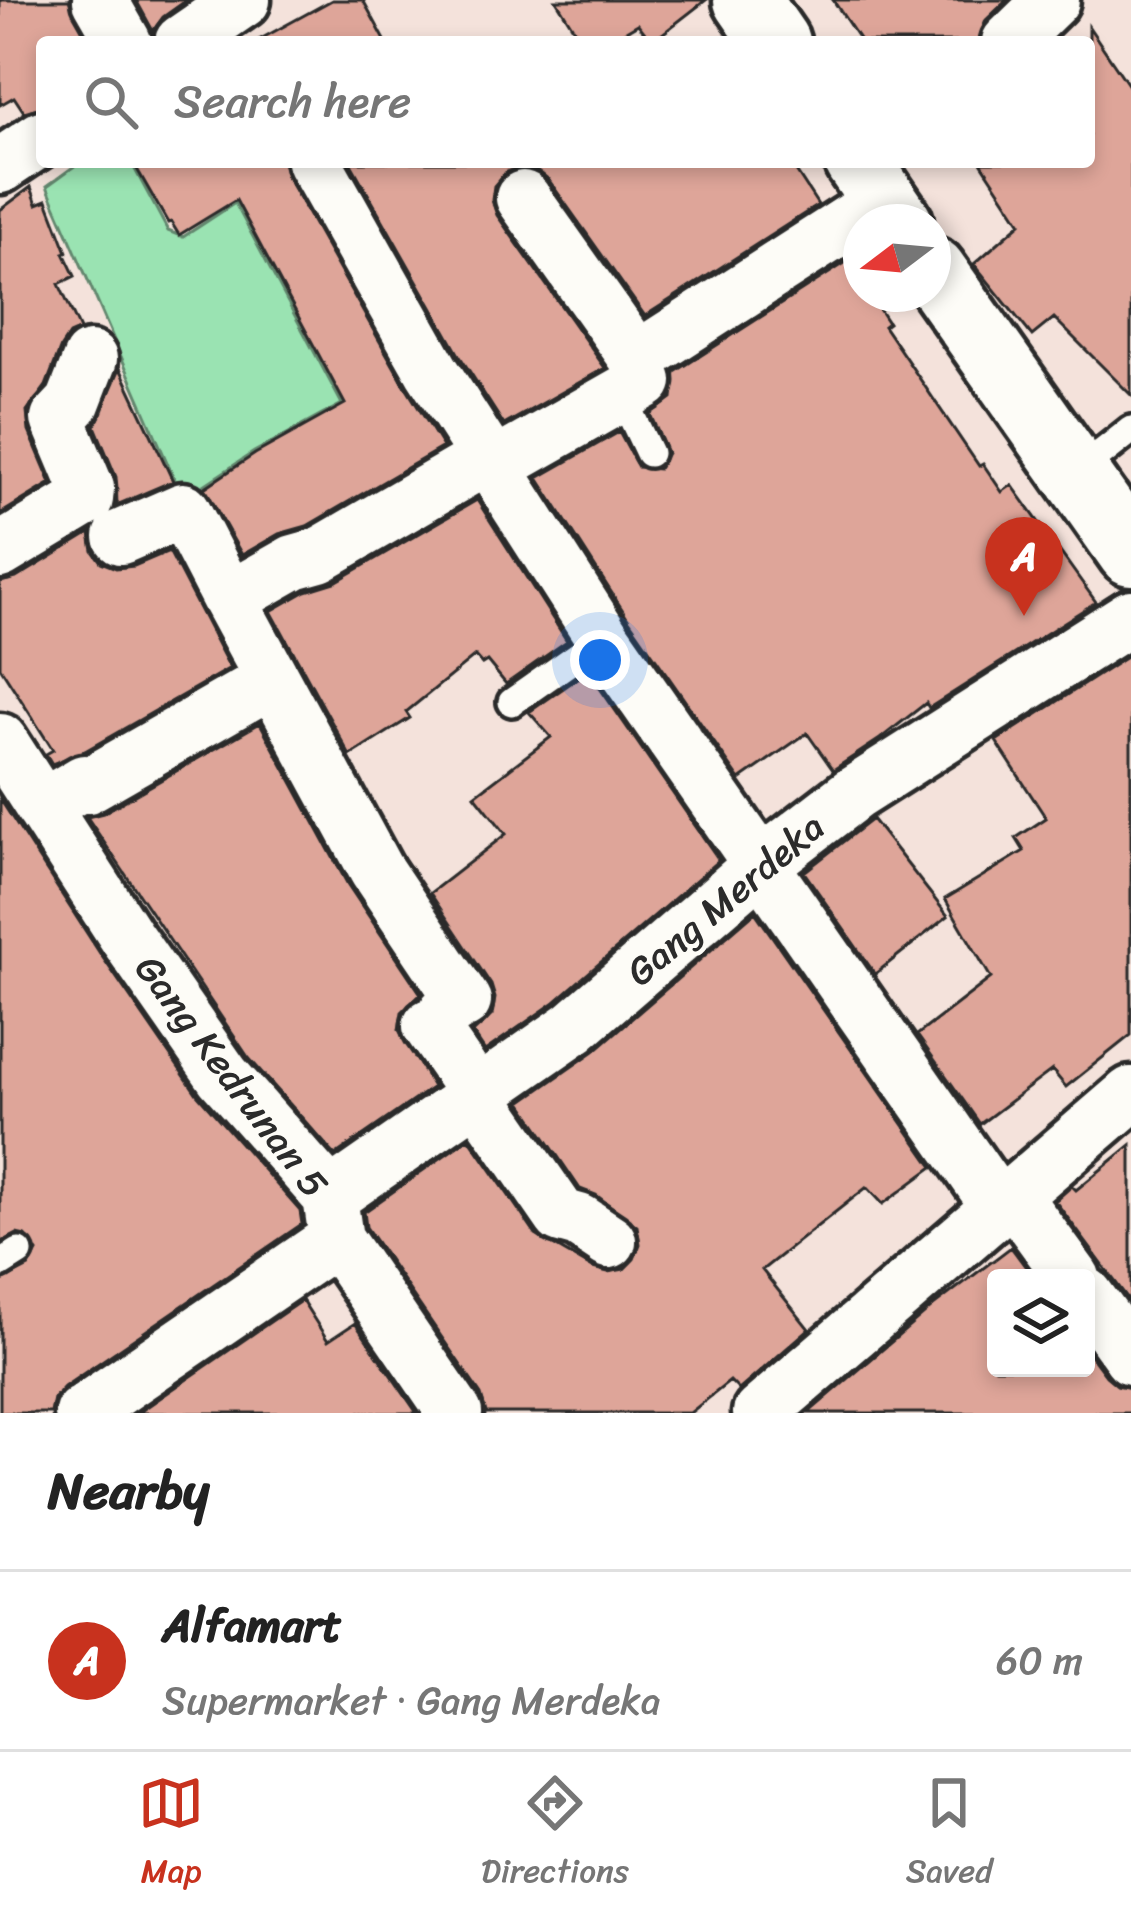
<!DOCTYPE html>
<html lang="en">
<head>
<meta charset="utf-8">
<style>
  :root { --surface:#fff; --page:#f2f2f2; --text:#222; --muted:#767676; --line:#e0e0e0; --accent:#c8321e }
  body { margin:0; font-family:Sriracha,sans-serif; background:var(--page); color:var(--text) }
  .controls { position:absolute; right:36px; bottom:36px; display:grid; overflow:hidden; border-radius:12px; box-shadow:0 6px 18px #0003 }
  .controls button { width:108px; height:108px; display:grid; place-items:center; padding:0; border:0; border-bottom:3px solid var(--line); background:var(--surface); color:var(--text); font:60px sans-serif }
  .compass { position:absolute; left:843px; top:204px; width:108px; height:108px; border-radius:50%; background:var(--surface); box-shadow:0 6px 18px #0003; rotate:254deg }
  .you { position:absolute; left:600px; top:660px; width:42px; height:42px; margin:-30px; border:9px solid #fff; border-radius:50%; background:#1a73e8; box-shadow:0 0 0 18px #1a73e833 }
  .badge { display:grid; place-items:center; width:78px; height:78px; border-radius:50%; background:var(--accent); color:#fff; font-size:39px; font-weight:700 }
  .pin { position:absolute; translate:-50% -99px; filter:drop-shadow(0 3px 6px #0008) }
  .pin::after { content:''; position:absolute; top:63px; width:42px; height:36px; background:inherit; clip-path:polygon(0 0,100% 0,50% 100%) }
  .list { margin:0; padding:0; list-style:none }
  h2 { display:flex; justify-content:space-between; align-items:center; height:156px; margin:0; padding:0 48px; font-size:51px }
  h2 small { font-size:39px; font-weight:400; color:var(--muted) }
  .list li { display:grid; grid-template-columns:78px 1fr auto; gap:36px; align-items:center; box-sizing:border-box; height:180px; padding:0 48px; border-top:3px solid var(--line) }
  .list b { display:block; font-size:45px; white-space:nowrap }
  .list p { margin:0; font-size:39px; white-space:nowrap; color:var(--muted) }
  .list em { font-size:39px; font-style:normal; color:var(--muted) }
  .icon { flex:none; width:66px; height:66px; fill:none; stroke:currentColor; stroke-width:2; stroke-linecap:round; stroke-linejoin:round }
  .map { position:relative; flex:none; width:1131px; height:1413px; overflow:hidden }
  .search { position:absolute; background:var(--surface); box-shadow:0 6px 18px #0003; left:36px; right:36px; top:36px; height:132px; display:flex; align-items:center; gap:30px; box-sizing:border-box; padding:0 42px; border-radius:12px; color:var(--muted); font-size:45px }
  .sheet { height:336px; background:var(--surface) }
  nav { display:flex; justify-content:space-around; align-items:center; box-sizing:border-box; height:168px; border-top:3px solid var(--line); background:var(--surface); font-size:33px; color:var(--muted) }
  nav a { display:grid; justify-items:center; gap:6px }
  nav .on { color:var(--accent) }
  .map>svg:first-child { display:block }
  .green { fill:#9ae3b2; stroke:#62876e; stroke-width:3 }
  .building { fill:#dea599; stroke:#2b2b2b; stroke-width:3 }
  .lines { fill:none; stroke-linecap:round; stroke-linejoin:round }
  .service-casing { stroke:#2b2b2b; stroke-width:36 }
  .minor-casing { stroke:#2b2b2b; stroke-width:63 }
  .tertiary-casing { stroke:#2b2b2b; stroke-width:75 }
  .service { stroke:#fdfcf7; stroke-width:27 }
  .minor { stroke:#fdfcf7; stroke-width:54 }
  .tertiary { stroke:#fdfcf7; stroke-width:66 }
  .labels { text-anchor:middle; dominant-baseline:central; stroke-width:9; stroke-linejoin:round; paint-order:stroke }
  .street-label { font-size:39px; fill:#2b2b2b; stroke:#fdfcf7 }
</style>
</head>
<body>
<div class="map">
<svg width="1131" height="1413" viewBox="0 0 1131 1413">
  <rect width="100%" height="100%" fill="#f4e2db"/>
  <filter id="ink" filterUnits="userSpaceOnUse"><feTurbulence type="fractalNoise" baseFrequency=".00833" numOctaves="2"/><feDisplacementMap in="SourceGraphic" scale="24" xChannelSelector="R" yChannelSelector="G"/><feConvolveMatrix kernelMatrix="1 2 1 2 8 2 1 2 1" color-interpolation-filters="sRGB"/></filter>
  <g filter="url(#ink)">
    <path class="green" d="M80 162H131L168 231 183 237 235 203 342 404 254 452 183 499 47 186Z"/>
    <path class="building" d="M0 0H69L88 42H42V107L24 112 14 97 0 105Z
      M136 0H187L163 17 153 31Z
      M332 0H363L386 42H255Z
      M556 0H706L652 42 638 24 607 42H582Z
      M833 0H1007L986 20 978 42H861Z
      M1089 27 1131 89V395L1054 318 1032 336 974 264 1021 223 981 162H1089Z
      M133 162H283L287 177 405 386 443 447 307 526 279 534 242 555 204 488 255 454 345 404 236 200 179 235 171 222 168 223Z
      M350 162H790L818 205 645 316 548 179 535 169 519 167 506 172 494 186 492 200 497 215 605 368 504 425 459 355Z
      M31 187 37 204 47 200 67 252 64 253 75 276 59 284 80 330 69 335 61 347 46 386 27 412 29 431 51 483 0 514V210Z
      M848 261 861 281V294H869L888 323 884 326 979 466 983 464 1002 492 1012 485 1096 602 929 708 926 703 880 739 833 770 807 733 740 780 629 620 538 478 619 432 638 467 658 469 667 453 650 414 672 398 675 372Z
      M120 368 173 481 117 505 116 477 95 426Z
      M477 500 567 641 506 684 487 661 482 664 475 656 406 712 410 718 350 756 271 611 306 591 335 582Z
      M90 533 93 551 101 562 116 568 134 566 169 551 230 668 85 751 52 764 46 754 53 750 0 667V582L16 578Z
      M1131 654V1035L1066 1087 1052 1070 980 1124 917 1035 991 978 945 899 1024 851 1016 838 1046 818 996 741Z
      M588 671 719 860 555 1002 485 1051 473 1033 492 1015 495 998 491 985 430 893 506 834 475 795 551 737 529 712Z
      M260 723 348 885 421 994 402 1012 399 1030 433 1087 335 1155 248 1057 87 817 103 813Z
      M0 799 101 955 197 1094 300 1211 302 1224 64 1387 54 1398 51 1413H0V1282L29 1267 37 1252 26 1236 17 1234 0 1243Z
      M872 819 948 916 875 974 804 872Z
      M755 912 933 1167 883 1204 867 1187 762 1270 809 1329 739 1390 730 1381 690 1413H486L481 1395 366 1227 364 1212 469 1138 536 1235 593 1268 608 1272 624 1269 634 1259 640 1244 637 1226 596 1195 580 1189 521 1102 594 1051Z
      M1131 1145V1303L1055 1201 1072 1186 1076 1190Z
      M1011 1247 1034 1278H996V1368H1086V1349L1106 1376 1117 1385 1131 1388V1413H808L932 1307Z
      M302 1300 328 1341 355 1323 417 1413H138Z"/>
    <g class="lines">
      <defs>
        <path id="service" d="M621 394 649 453
          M1074 475 1131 430
          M512 702 603 638
          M0 1264 19 1252"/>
        <path id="minor" d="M100 0 124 42
          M182 42 243 0
          M1009 42 1052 0
          M314 162 432 371 603 638 999 1207
          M0 166 42 138
          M523 198 637 359
          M492 468 645 381 637 359 884 200
          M121 537 183 510 229 599
          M0 551 86 499 87 488 58 419 73 403 90 359
          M0 741 127 938 223 1076 330 1197 336 1239 455 1413
          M42 807 84 782 87 786 272 680
          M446 1012 464 1001 376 870 229 599 294 562 319 555 486 458
          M430 1026 561 1216 579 1221 609 1241
          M1013 1196 1073 1278
          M330 1197 574 1027 762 864 853 794 1131 617
          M1086 1295 1131 1357
          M82 1413 336 1239
          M760 1413 1131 1094"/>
        <path id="tertiary" d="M747 0 776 42
          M858 162 899 222
          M933 271 1131 552"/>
      </defs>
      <use href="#service" class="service-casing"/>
      <use href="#minor" class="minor-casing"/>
      <use href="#tertiary" class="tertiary-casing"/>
      <use href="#service" class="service"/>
      <use href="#minor" class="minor"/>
      <use href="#tertiary" class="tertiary"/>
    </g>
  </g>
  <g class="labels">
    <g class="street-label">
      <text transform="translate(725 899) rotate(-40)">Gang Merdeka</text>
      <text transform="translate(232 1076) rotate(53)">Gang Kedrunan 5</text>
    </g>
  </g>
</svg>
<div class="controls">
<button><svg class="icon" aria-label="layers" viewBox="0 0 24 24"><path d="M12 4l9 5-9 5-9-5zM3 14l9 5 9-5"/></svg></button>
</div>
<svg class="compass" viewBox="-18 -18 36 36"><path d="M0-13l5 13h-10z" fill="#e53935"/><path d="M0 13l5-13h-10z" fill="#767676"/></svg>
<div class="you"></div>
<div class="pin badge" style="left:1024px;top:616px">A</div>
<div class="search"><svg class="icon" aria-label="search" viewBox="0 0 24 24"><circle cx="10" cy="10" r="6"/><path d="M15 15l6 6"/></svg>Search here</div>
</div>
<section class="sheet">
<h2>Nearby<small></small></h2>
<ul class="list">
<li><span class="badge">A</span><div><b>Alfamart</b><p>Supermarket · Gang Merdeka</p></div><em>60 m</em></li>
</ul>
</section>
<nav>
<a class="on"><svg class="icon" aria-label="map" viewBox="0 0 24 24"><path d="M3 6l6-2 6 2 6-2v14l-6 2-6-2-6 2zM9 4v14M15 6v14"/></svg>Map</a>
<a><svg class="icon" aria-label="directions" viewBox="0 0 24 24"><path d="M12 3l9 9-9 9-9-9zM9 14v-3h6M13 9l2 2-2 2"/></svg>Directions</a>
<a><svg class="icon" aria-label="saved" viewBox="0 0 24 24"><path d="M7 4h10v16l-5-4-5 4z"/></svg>Saved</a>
</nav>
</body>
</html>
